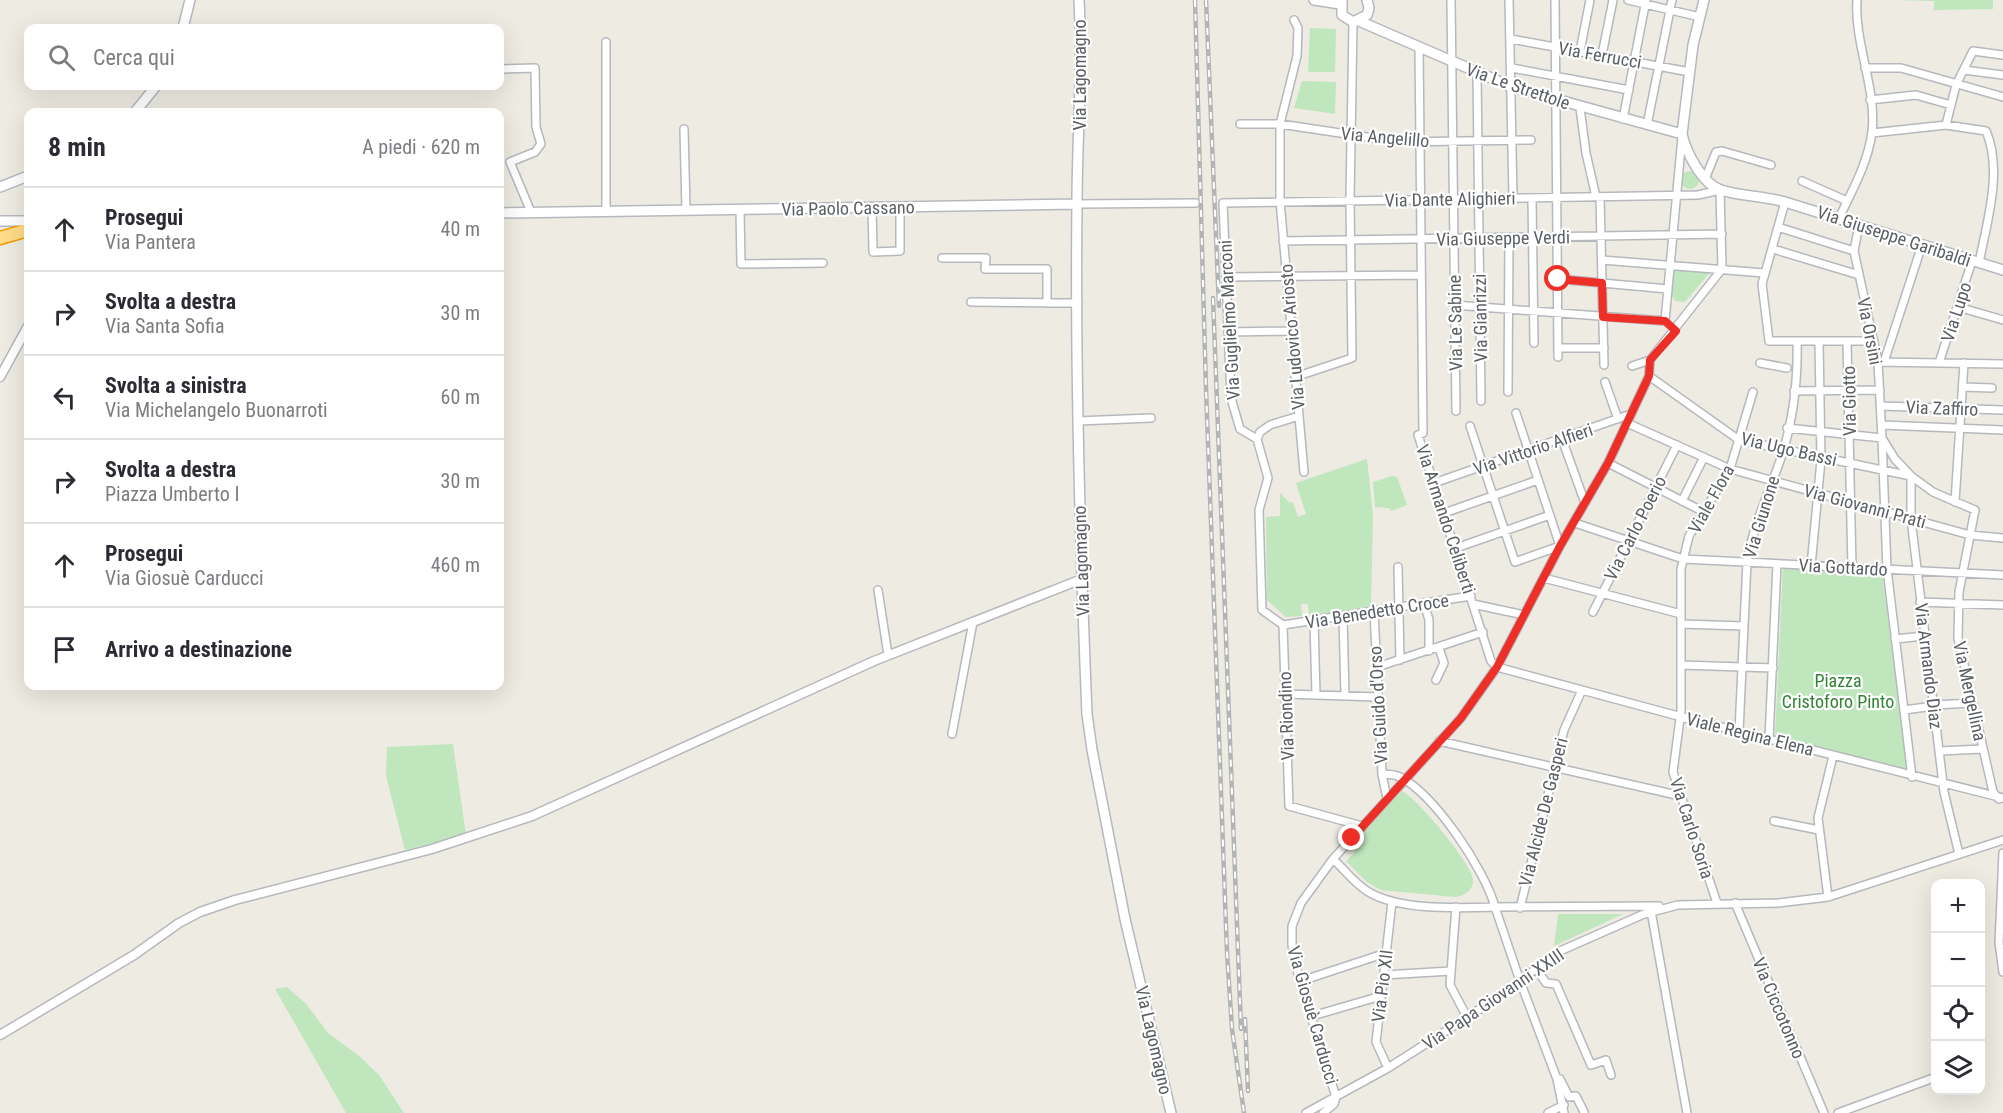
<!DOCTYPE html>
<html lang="it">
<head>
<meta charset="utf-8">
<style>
  :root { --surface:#fff; --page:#f7f7f7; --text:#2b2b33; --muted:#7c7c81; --line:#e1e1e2 }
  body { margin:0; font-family:"Roboto Condensed",sans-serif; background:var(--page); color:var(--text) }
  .controls { position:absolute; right:18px; bottom:18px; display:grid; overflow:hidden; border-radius:12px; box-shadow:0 6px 24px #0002 }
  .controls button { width:54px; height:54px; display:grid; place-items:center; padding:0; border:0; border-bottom:2px solid var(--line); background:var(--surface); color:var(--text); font:30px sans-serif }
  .stop { position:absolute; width:18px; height:18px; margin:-14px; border:4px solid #ee2f27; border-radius:50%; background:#fff }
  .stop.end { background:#ee2f27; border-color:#fff; box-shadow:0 2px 6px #0008 }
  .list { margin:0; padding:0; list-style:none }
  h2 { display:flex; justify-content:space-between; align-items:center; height:78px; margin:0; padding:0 24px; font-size:26px }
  h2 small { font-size:20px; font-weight:400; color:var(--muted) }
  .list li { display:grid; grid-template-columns:39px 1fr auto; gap:18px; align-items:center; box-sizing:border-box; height:84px; padding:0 24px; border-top:2px solid var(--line) }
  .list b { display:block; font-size:22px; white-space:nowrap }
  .list p { margin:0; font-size:20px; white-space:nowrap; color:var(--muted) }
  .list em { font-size:20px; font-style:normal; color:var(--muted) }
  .icon { flex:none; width:33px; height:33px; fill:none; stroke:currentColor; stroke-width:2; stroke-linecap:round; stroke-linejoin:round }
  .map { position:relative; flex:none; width:2003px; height:1113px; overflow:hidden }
  .search { position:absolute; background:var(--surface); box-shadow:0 6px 24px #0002; left:24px; top:24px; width:480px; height:66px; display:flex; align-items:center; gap:15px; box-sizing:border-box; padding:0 21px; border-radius:12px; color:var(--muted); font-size:22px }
  .panel { position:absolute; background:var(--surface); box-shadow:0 6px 24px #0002; left:24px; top:108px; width:480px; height:582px; border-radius:12px }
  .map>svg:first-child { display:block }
  .green { fill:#bfe6bd }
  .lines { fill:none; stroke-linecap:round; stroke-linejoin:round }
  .minor-casing { stroke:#b5b8bd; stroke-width:10 }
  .tertiary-casing { stroke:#b5b8bd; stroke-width:11 }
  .secondary-casing { stroke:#b5b9bf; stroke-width:12 }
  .motorway-casing { stroke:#ef9b00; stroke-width:15 }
  .minor { stroke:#fff; stroke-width:7 }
  .tertiary { stroke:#fff; stroke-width:8 }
  .secondary { stroke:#fff; stroke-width:9 }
  .motorway { stroke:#ffdc87; stroke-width:12 }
  .rail-casing { stroke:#b3b4b4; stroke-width:4.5 }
  .rail { stroke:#fff; stroke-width:2; stroke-dasharray:7; stroke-linecap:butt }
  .route { stroke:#ee2f27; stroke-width:8 }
  .labels { text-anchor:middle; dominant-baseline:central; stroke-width:4.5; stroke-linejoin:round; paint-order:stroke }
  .street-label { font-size:18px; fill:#5a5f63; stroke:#fff }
  .park-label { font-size:18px; fill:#318332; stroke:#fff }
</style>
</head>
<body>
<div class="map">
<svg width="2003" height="1113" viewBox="0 0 2003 1113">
  <rect width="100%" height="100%" fill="#eeebe2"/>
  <path class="green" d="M1896 0H1993V9L1934 10V1Z
    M1310 28 1336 29 1335 72H1308Z
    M1302 81 1336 82 1335 114 1294 108Z
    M1681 180a9 9 0 1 1 18 0a9 9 0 1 1-18 0Z
    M1672 267 1711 271 1685 302 1675 301 1670 293Z
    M1367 459 1373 515 1371 606 1309 616 1308 604H1301L1302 616 1286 617 1267 600 1266 517 1280 516V493L1290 503 1293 502 1298 517 1306 514 1296 483Z
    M1392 476 1397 477 1407 505 1391 511 1389 508 1375 507 1373 482Z
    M1783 566 1882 572 1908 771 1775 737Z
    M453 744 466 835 405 850 386 776 387 747Z
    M1402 791C1417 798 1471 863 1473 879 1474 890 1464 896 1455 897L1381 890 1367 882 1346 861 1355 852 1350 846Z
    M1558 914H1623L1554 946Z
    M287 987 307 1005 328 1033 358 1055 379 1075 404 1113H346L275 989Z"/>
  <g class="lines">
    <defs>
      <path id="minor" d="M1451 0 1456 411
        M1509 0 1513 198
        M1555 0 1558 357
        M1628 0 1700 17
        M1294 20 1298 28 1297 56 1280 124V201L1304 472
        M1511 39 1690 72
        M606 42V211
        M1419 48 1423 433 1418 435 1491 661 1497 667 1678 716 2003 798
        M1580 51 1590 0
        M1602 55 1613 0
        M1512 68 1629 90
        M1865 68H1901L2003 97
        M500 69 535 68 536 127 541 144 535 152 510 162 531 212
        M1964 70 2003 75
        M1477 73 1481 401
        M1870 100 1916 95 1951 105
        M1580 108 1586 153 1596 197
        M1623 119 1646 0
        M1240 124H1280L1400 142 1531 140
        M1647 125 1672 0
        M1946 125 1956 85 1973 51 2003 55
        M684 129 686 210
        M1872 133 1946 125 1986 131C2003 170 1987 222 1979 263
        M1705 179 1716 152 1722 151 1771 165
        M1802 181 1847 201
        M1600 197 1604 365
        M1532 198 1534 343
        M1785 202 1762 284 1769 341H1874
        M1077 204 1196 203
        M872 207 873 252 900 251V207
        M740 209 741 264 823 263
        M1839 218C1852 191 1868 163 1872 132 1877 89 1854 43 1857 0
        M1859 225 1854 251 1878 362 1882 438 1895 459 1911 476 1933 492 1975 510 1959 592 1958 638 1993 792 1999 799
        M1778 227 1854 251
        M1283 241 1722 234
        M1773 249 1859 275
        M942 258H986L985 269H1047V303
        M1602 260 1764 273
        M1226 277 1421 275
        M1558 279 1668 289
        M971 302 1078 303
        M1454 305 1665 321
        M1958 307 2003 320
        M1665 321 1682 137
        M1228 332 1291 331
        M1847 342 1852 568
        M1558 348H1604
        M1878 362 2003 364
        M1884 362 1922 245
        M1760 363 1787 368
        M1939 363 1972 261
        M1632 366 1650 360 1722 269
        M1649 376 1739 440 1911 476V519L1944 792 1959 854
        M1295 377 1352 358 1350 200 1353 22
        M1605 382 1618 419
        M1963 387 1992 388
        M1794 391 1880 390
        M1508 392 1509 238
        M1881 406 2003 410
        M1078 421 1151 418
        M1627 423 1730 469 1970 535 2003 538
        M1882 425 2003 430
        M1470 426 1515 562 1560 546 1516 413
        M1787 428 1882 438 1887 569 1912 777
        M1257 439 1240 429 1231 398 1223 203 1698 195 1720 190 1722 269
        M1562 439 1585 503
        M1608 463 1704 512
        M1434 483 1631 414
        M1682 501 1704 457
        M1955 502 1964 363
        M1444 513 1538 480
        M1575 523 1683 559 2003 575
        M1456 548 1550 515
        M1811 566 1821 460 1819 342
        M1398 567 1400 660
        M1544 578 1681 614
        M878 590 888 655
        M1920 602 2003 605
        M1424 603 1429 620V651
        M1473 604 1524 615
        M1374 611 1382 774 1387 799
        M1593 612 1677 445
        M1343 616 1345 696
        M1314 621 1316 695
        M1681 624 1744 626
        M1283 625 1289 806 1362 826
        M1283 625 1262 610 1259 510 1268 478 1257 439 1260 432 1270 425 1299 416
        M1283 625 1471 596
        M1895 639 1924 636
        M1681 665 1773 668
        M1377 667 1483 632
        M1436 680 1444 663 1439 648
        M1285 694 1378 697
        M1934 705 1972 703
        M1904 710 1934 706
        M1739 731 1747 562C1753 524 1771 489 1783 452 1793 418 1798 377 1797 341
        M952 734 973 622
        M1769 739 1777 564
        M1439 741 1681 796
        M1940 751 1982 749
        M1774 821 1819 830
        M2003 853 1999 943 2003 972
        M1333 859C1344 869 1354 883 1367 891 1398 911 1459 908 1495 907 1485 870 1435 795 1400 777 1394 774 1388 774 1382 774
        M1828 897 1818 818 1833 756
        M1717 903 1673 772 1681 711V569L1689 536 1730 469 1753 392
        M1735 903 1824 1113
        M1456 907 1450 985 1467 1017
        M1520 908 1564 730 1582 690
        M1651 911 1687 1113
        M1536 968 1546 983 1556 984 1591 1065 1606 1060 1611 1075
        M1384 975 1451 971
        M1301 981 1386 953
        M1312 1016 1381 996
        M1388 1068 1376 1042 1392 902
        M1560 1079 1569 1097 1576 1096 1584 1112
        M1306 1113 1388 1068 1488 1004 1560 951 1644 914 1678 905 1778 903 1828 897 2003 840
        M1323 1113 1334 1104 1336 1097 1298 974 1292 945V926L1301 903 1333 859 1461 718 1497 667 1560 546 1608 463 1649 376 1650 360
        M1548 1113 1564 1105
        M1564 1113 1557 1079 1520 981 1495 907 1659 906
        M1838 1113 1936 1077"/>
      <path id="tertiary" d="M0 377 28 326
        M0 1035 134 955 179 923 200 912 235 900 432 849 532 816 874 661 1082 579"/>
      <path id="secondary" d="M1079 0C1083 69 1077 136 1077 205 1075 374 1080 544 1087 714L1092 750 1125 919 1171 1113
        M1314 0 1340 4
        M1342 0V15L1353 22 1367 15 1369 8 1367 0
        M1704 0 1693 45 1682 134C1686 152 1702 184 1721 190 1739 196 1764 196 1785 202L2003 270
        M1359 21 1512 87 1682 134
        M183 28 190 0
        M135 112 156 86
        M0 187 28 176
        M500 213 1077 204
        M0 221H28"/>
      <path id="motorway" d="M0 238 28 230"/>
    </defs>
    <use href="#minor" class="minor-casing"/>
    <use href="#tertiary" class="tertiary-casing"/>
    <use href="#secondary" class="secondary-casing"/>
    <use href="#motorway" class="motorway-casing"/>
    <use href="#minor" class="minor"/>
    <use href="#tertiary" class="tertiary"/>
    <use href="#secondary" class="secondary"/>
    <use href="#motorway" class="motorway"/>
    <defs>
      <path id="rail" d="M1195 0 1206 389 1227 953 1232 1029 1244 1113
        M1206 0 1219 306
        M1213 298 1241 1029
        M1245 1019 1248 1091"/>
    </defs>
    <use href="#rail" class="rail-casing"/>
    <use href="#rail" class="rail"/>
  </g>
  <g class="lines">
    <path class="route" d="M1352 838 1461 718 1497 667 1560 546 1608 463 1649 376 1650 360 1676 331 1665 321 1603 317 1602 283 1558 279"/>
  </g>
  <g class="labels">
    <g class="street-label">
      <text transform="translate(1600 55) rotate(10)">Via Ferrucci</text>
      <text transform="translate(1079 75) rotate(-90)">Via Lagomagno</text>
      <text transform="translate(1518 86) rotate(19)">Via Le Strettole</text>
      <text transform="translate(1385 137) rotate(5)">Via Angelillo</text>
      <text transform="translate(1450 199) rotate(-1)">Via Dante Alighieri</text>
      <text transform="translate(848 208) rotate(-1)">Via Paolo Cassano</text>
      <text transform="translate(1894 236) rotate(18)">Via Giuseppe Garibaldi</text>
      <text transform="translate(1503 238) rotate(-1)">Via Giuseppe Verdi</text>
      <text transform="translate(1956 312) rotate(-72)">Via Lupo</text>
      <text transform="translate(1480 318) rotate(-91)">Via Gianrizzi</text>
      <text transform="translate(1229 320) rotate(-93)">Via Guglielmo Marconi</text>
      <text transform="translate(1455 323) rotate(-91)">Via Le Sabine</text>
      <text transform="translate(1870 331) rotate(79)">Via Orsini</text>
      <text transform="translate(1292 337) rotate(-95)">Via Ludovico Ariosto</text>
      <text transform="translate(1849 401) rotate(-91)">Via Giotto</text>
      <text transform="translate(1942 408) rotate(2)">Via Zaffiro</text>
      <text transform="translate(1533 449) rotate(-19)">Via Vittorio Alfieri</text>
      <text transform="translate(1789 449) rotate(13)">Via Ugo Bassi</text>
      <text transform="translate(1711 499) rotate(-61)">Viale Flora</text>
      <text transform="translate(1865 506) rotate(15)">Via Giovanni Prati</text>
      <text transform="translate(1761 517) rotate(-73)">Via Giunone</text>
      <text transform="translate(1446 519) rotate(72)">Via Armando Celiberti</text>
      <text transform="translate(1635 528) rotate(-63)">Via Carlo Poerio</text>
      <text transform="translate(1081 561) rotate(-92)">Via Lagomagno</text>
      <text transform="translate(1843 567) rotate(3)">Via Gottardo</text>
      <text transform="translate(1377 611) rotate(-9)">Via Benedetto Croce</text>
      <text transform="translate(1929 666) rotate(83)">Via Armando Diaz</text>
      <text transform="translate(1970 691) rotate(78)">Via Mergellina</text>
      <text transform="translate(1378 705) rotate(-93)">Via Guido d'Orso</text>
      <text transform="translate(1286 716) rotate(-92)">Via Riondino</text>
      <text transform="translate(1750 734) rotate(14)">Viale Regina Elena</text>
      <text transform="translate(1543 812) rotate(-76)">Via Alcide De Gasperi</text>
      <text transform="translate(1692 828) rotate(72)">Via Carlo Soria</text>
      <text transform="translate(1382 986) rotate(-83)">Via Pio XII</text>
      <text transform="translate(1493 999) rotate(-34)">Via Papa Giovanni XXIII</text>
      <text transform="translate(1779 1008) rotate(67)">Via Ciccotonno</text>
      <text transform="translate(1313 1015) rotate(74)">Via Giosuè Carducci</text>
      <text transform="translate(1154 1040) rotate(77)">Via Lagomagno</text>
    </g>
    <g class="park-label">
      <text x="1838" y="680">Piazza<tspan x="1838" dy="21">Cristoforo Pinto</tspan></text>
    </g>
  </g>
</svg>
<div class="controls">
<button>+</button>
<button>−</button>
<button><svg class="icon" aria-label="locate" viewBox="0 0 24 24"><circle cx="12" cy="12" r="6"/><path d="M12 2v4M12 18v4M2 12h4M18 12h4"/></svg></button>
<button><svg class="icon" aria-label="layers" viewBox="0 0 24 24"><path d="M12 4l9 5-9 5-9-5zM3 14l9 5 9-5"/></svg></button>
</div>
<div class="stop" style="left:1558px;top:279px"></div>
<div class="stop end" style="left:1352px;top:838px"></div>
<div class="search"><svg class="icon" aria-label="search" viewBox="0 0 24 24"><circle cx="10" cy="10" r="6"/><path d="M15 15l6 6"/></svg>Cerca qui</div>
<section class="panel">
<h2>8 min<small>A piedi · 620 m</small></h2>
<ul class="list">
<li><svg class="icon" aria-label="ahead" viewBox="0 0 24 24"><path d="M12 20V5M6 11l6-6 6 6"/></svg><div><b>Prosegui</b><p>Via Pantera</p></div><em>40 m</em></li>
<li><svg class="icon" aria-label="right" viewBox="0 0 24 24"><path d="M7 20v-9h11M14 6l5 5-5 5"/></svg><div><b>Svolta a destra</b><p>Via Santa Sofia</p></div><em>30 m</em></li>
<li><svg class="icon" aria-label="left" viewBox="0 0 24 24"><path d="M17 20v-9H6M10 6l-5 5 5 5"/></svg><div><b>Svolta a sinistra</b><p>Via Michelangelo Buonarroti</p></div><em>60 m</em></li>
<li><svg class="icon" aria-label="right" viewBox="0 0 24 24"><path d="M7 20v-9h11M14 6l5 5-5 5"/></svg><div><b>Svolta a destra</b><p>Piazza Umberto I</p></div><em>30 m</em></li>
<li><svg class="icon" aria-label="ahead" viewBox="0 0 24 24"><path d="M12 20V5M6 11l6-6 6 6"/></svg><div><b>Prosegui</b><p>Via Giosuè Carducci</p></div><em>460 m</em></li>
<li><svg class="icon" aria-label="arrive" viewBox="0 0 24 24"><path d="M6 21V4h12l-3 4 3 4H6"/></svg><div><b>Arrivo a destinazione</b></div></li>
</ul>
</section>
</div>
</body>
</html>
